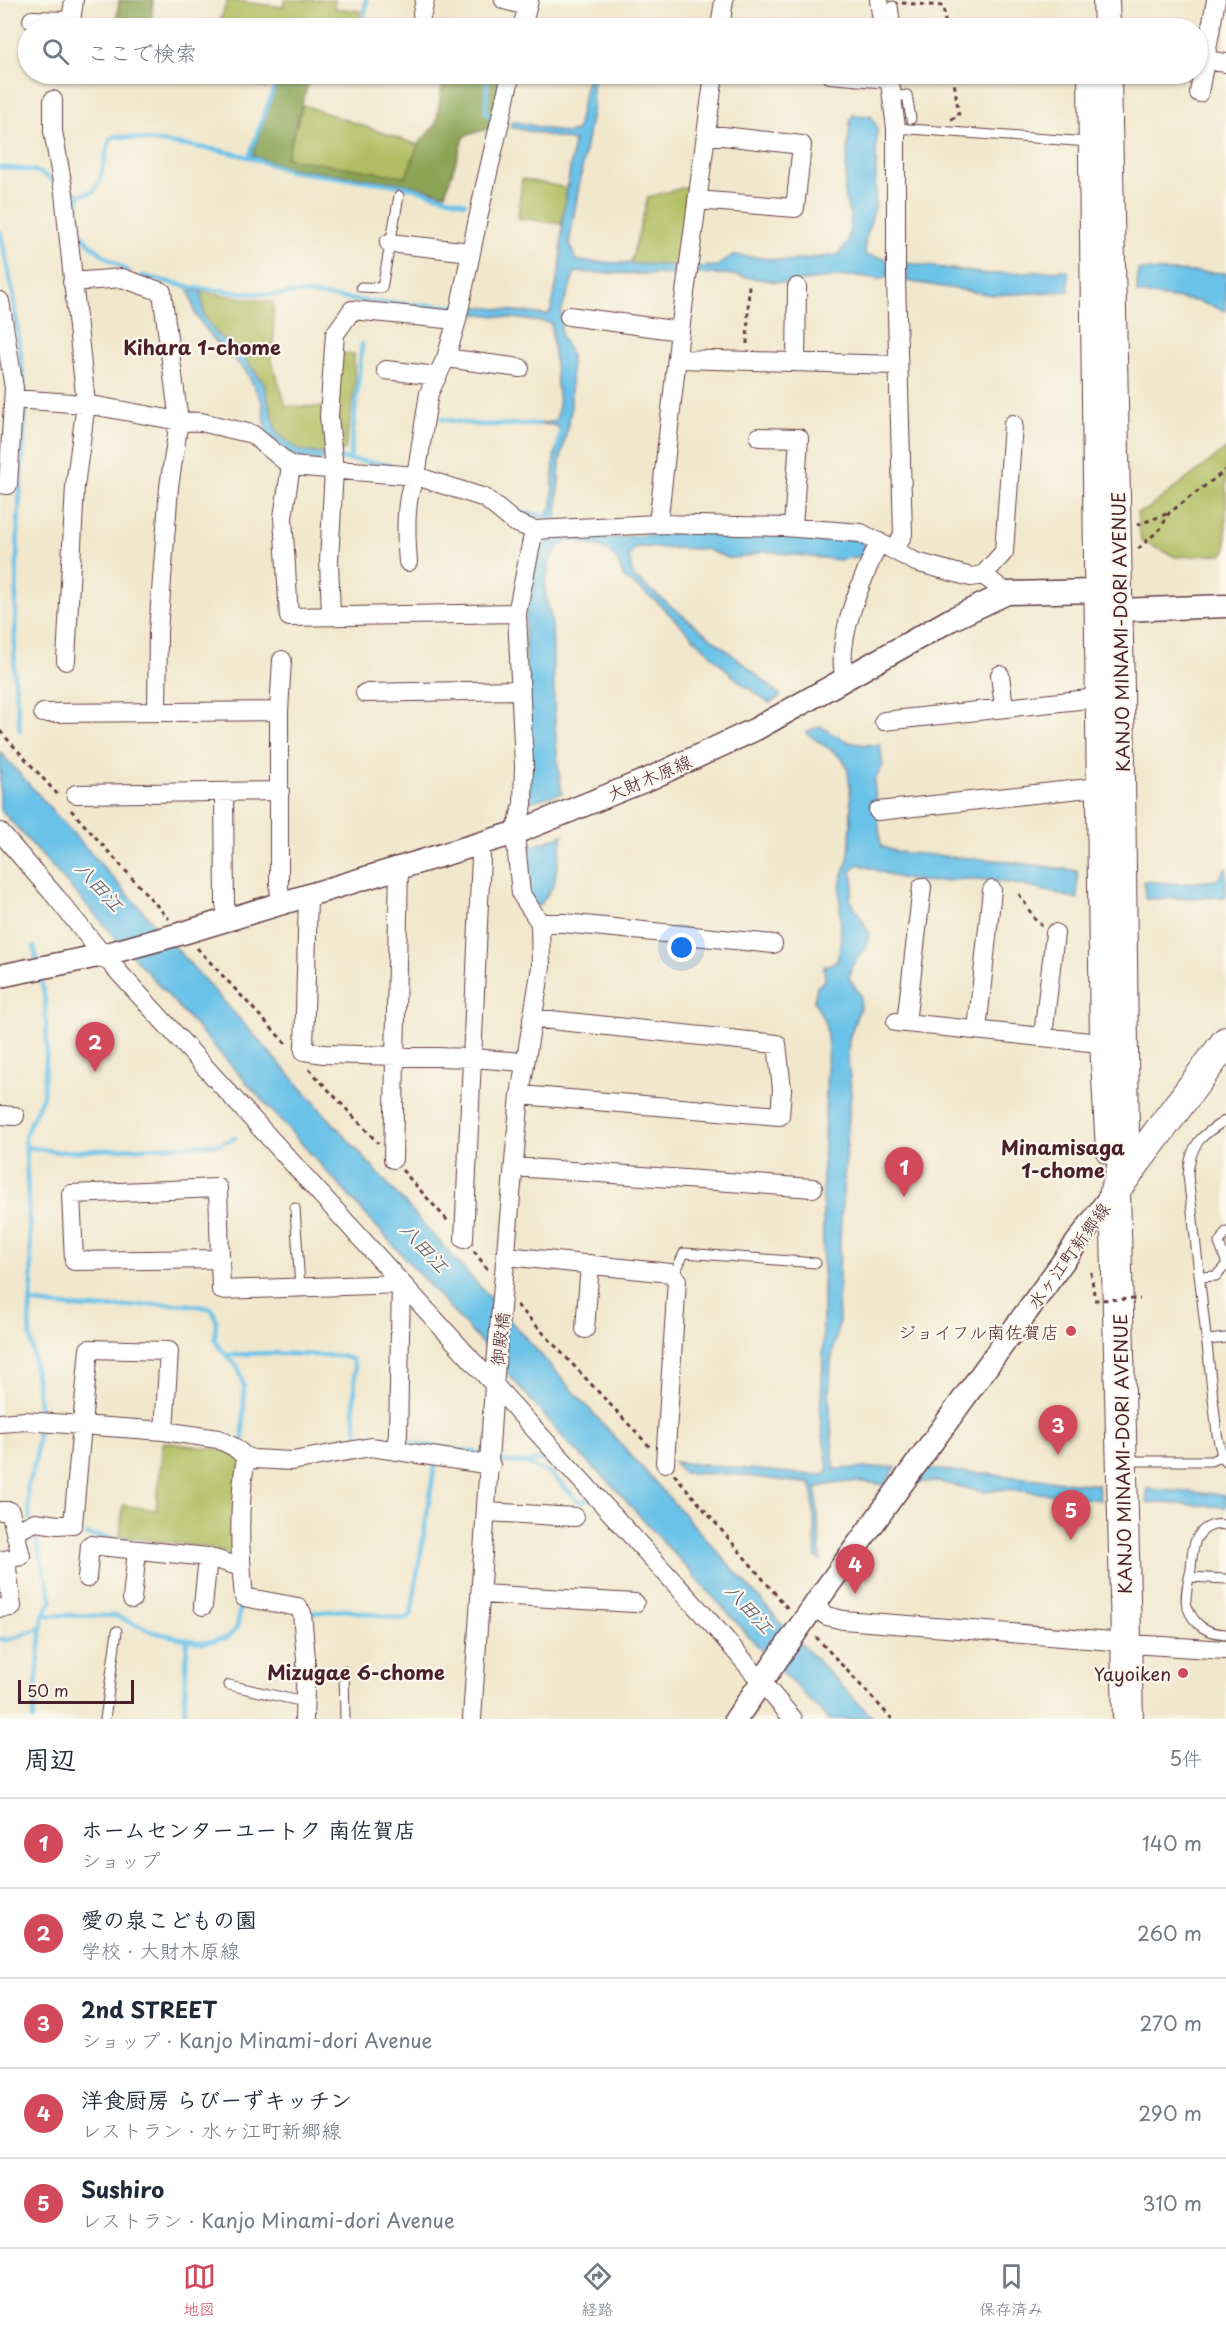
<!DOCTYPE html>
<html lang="ja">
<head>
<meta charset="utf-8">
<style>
  :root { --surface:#fff; --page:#f2f2f3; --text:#1f2937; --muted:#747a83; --line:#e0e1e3; --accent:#d1495b }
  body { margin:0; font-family:"Playpen Sans","Klee One",sans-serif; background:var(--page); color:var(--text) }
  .scale { position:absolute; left:18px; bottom:15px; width:116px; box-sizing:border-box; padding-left:6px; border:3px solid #4a1f2b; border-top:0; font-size:16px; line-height:21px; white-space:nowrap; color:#4a1f2b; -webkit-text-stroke:4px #fbf7ec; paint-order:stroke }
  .you { position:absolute; left:682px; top:948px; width:21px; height:21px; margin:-15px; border:4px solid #fff; border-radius:50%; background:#1a73e8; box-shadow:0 0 0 9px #1a73e833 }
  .badge { display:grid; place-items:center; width:39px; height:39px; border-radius:50%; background:var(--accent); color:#fff; font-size:20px; font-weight:700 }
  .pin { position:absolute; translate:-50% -50px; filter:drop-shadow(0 2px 3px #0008) }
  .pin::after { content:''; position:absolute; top:32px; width:21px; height:18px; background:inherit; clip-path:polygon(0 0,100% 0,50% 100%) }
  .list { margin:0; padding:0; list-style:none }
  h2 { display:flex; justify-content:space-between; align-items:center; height:78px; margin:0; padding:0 24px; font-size:26px }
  h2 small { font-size:20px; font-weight:400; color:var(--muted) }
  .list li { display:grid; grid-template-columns:39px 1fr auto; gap:18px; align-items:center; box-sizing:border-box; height:90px; padding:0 24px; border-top:2px solid var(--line) }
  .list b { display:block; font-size:22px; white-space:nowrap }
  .list p { margin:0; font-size:20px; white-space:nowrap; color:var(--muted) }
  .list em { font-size:20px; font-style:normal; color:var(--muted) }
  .icon { flex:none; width:33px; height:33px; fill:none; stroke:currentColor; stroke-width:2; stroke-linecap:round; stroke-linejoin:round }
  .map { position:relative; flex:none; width:1226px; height:1719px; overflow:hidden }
  .search { position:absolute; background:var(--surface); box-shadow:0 2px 4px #0004; left:18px; right:18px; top:18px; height:66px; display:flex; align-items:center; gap:15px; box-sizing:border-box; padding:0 21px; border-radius:33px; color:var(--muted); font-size:22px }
  .sheet { height:528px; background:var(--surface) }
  nav { display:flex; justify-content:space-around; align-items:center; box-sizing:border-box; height:84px; border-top:2px solid var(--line); background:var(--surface); font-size:16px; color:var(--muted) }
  nav a { display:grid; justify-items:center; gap:3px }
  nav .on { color:var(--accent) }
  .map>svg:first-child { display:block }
  .green { fill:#b0bd60; stroke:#7d6e46; stroke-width:1.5 }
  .forest { fill:#8ca456; stroke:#6b6240; stroke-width:1.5 }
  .water { fill:#6bc2e8; stroke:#5a708a; stroke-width:1.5 }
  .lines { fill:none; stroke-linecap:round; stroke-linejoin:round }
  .stream { stroke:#6bc2e8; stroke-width:4.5 }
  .service-casing { stroke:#633d43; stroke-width:11 }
  .minor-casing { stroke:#633d43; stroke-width:20 }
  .tertiary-casing { stroke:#633d43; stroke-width:25 }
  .secondary-casing { stroke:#633d43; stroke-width:28 }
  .trunk-casing { stroke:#633d43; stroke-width:32 }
  .path { stroke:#633d43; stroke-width:3; stroke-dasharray:4.5 4.5; stroke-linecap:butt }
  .service { stroke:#fff; stroke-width:9 }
  .minor { stroke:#fff; stroke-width:18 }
  .tertiary { stroke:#fff; stroke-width:22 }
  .secondary { stroke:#fff; stroke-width:26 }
  .trunk { stroke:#fff; stroke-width:30 }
  .path-bridge { stroke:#633d43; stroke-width:3; stroke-dasharray:4.5 4.5; stroke-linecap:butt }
  .poi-dot { fill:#d1495b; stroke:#fbf7ec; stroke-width:2 }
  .labels { text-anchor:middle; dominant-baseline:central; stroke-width:4.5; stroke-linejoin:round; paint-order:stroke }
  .street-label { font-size:18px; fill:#4a1f2b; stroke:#fbf7ec }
  .poi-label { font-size:18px; fill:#4a1f2b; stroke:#fbf7ec; text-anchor:end }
  .neighbourhood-label { font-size:20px; font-weight:bold; fill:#4a1f2b; stroke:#fbf7ec }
  .water-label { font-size:20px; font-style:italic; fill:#56586d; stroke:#fbf7ec }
</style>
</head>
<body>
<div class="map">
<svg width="1226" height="1719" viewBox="0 0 1226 1719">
  <rect width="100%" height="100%" fill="#fbf7ec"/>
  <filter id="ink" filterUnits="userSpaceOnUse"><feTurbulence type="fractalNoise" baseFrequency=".0167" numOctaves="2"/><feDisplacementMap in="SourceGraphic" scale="12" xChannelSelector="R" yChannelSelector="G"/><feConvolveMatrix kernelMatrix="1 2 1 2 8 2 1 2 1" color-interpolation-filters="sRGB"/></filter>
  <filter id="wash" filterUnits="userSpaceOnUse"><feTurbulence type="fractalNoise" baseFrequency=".008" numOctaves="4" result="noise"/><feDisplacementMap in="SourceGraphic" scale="24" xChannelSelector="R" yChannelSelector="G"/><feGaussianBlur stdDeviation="1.35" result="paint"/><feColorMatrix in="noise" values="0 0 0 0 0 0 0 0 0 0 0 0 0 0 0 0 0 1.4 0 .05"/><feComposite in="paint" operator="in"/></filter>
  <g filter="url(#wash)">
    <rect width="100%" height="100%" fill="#f1e7cc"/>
    <path class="green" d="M228 0 283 7 285 0H335L334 8 360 11V28H217Z
      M206 74H274L267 88Z
      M303 105 418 145 406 177 286 158Z
      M522 179 567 188 562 224 518 218Z
      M693 185 682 266 630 265 648 197Z
      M201 292 273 302 274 348 271 358 286 406 333 407 336 353 354 354 355 387 345 450 326 455 298 450 277 433 264 384 236 347 218 336 203 316Z
      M1226 449V551L1222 554 1176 557 1141 541 1137 513 1146 510Z
      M163 1442 231 1451 248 1462 242 1557 211 1548 120 1536 123 1505 156 1510Z"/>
    <path class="forest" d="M119 0H153L151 28H116Z
      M281 74H311L286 158 406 177 418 145 436 124 444 74H509L495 127 464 136 445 194 403 183 288 168 252 155Z"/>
    <path class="water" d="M588 74H594L592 88 593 106 569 243 576 261 682 266 681 275 575 272 561 312V335L571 356V411L560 462 557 517 549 518 547 513 552 506 554 457 562 431 554 425 538 424 556 421 559 405 551 323 465 312 466 305 546 315 551 311 561 262 562 224 574 141 510 127 512 121 565 133 577 131Z
      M853 115 871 116 877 128 875 207 865 241V255L886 259 889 265 888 277 881 279 858 276 837 277 785 283 726 274H696L699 267 717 266 733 255 788 261 838 255 848 241 851 218 844 196 850 122Z
      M906 263 987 274 1068 270 1069 291 993 295 907 281Z
      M1138 270 1226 273V311L1196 301 1137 293Z
      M189 290 201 292 204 316 218 336 236 347 264 384 277 433 298 450 326 455 327 459 314 461 292 456 267 434 262 402 246 371 216 342 196 316Z
      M791 531 858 540 868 548 862 556 839 560 764 551 745 557 728 558 705 549 635 547 629 556 633 576 749 668 781 696 769 703 735 678 656 601 623 577C617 550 606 548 581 543V536L613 538 680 532 726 535Z
      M565 535V543C550 551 547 570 545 587 544 600 552 614 552 627 554 683 553 738 562 793L529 802 525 630 528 587 533 564 548 537Z
      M820 726C844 741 851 746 880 745L883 765 874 781 881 846 897 852 1005 861 1077 871 1078 899C1045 891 1011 881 977 879 958 878 939 883 921 881 899 880 879 871 859 864L851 871 854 884 850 899 869 932 867 945 851 967 849 978 861 996 860 1007 849 1039 848 1058 851 1091 841 1218 838 1297 839 1321 831 1362 829 1395 834 1469 896 1467 884 1485C862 1480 837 1481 816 1488L821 1561 816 1557 812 1484 731 1474 683 1473 674 1462 812 1475H825L828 1469 820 1416 823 1362V1166L828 1044 825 1022 814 1001 817 987 825 980 824 967 837 961C845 935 837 909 841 882 843 873 847 865 849 855 851 838 853 778 845 763 839 752 817 743 806 732Z
      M0 752 784 1626 874 1719H828L765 1654 609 1482 569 1444 486 1348 0 809Z
      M563 835 554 884 540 906 535 905 526 888V849Z
      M1226 868V897L1145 899 1144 881 1178 884 1217 880Z
      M926 1469C984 1473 1041 1480 1098 1485L1100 1500 1004 1489 985 1492 934 1481 915 1483Z
      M1147 1489 1226 1495V1507L1147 1502Z"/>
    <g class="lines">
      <path class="stream" d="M363 28 366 0
        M480 74 487 78 486 112 492 120
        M249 157 290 171 405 186 465 203
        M0 167 36 171 57 182
        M70 189 80 195C78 203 75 212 75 219 75 238 113 263 129 271
        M80 195 93 192 99 182 110 139 116 136 218 150 249 157 279 74
        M0 232 14 298 25 395
        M142 276 195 288 272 295 301 293 372 302 455 307
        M442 419 479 425 538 424
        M558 448 562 424
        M337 458 391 465
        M350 459 362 344
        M503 502 517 512 554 517
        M559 539 587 540
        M20 731 14 672 18 524 26 403
        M34 947 37 961
        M26 1147 59 1152 219 1144 235 1138
        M31 1302C53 1305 77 1309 101 1308 141 1307 171 1299 212 1309L216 1319 215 1340 219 1347 238 1367 244 1386 243 1445
        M228 1355 267 1353 340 1356 352 1359 355 1369 354 1412 359 1440
        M38 1418 39 1402 29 1324 32 1283 25 1135 43 1096 47 1047 45 998 40 975
        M356 1441 370 1437 391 1440
        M400 1442 475 1452 486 1456
        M496 1461 524 1463 551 1474 581 1503 588 1499
        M524 1463 545 1459
        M30 1518 27 1488 36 1459 38 1426
        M33 1529 52 1600 43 1615 33 1719
        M35 1535H74
        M87 1535 126 1540
        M309 1613 345 1610 404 1619 411 1615 435 1464
        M43 1615 116 1616 153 1632 203 1643 227 1638 237 1628 241 1603H244
        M0 1639 9 1640 42 1627
        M184 1719 187 1640"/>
    </g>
  </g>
  <g filter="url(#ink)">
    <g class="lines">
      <defs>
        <path id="service" d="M893 6 896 28
          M892 97 907 95 911 119
          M896 128 1089 142
          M361 287 382 288 399 196
          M1226 1120C1201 1135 1190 1144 1188 1175L1217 1434 1222 1456 1226 1461
          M295 1208 300 1288
          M1226 1232 1219 1243 1226 1261
          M673 1277 684 1253 816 1263
          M1200 1277 1216 1276 1226 1265
          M1208 1340 1226 1338
          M1124 1461H1211L1222 1456
          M1226 1525C1214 1523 1205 1526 1198 1536 1192 1545 1192 1558 1191 1569 1189 1579 1184 1596 1187 1606 1194 1626 1207 1633 1226 1634
          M1190 1577 1226 1579
          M344 1671 345 1719
          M229 1685 304 1702
          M105 1719 117 1631"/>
        <path id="minor" d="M504 0 527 6
          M879 0 883 28
          M1216 0 1205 60 1226 63
          M422 14 425 0
          M32 20 70 21
          M70 28 74 0
          M522 28 529 0
          M720 28 724 0
          M830 74 889 79
          M889 74 896 128V278L903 534 895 550
          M1199 93 1205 60
          M53 100V131L64 193 86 404 75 486 66 661
          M697 200 795 208 802 145 706 134
          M389 243 471 252
          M72 282 122 278 162 292 179 421 169 487 158 632 157 711
          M0 301 14 388 8 485 0 484
          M569 316 680 331
          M446 358 520 368
          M678 359 898 365
          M796 362 797 287
          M386 370 437 376
          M14 399 86 404 179 421 201 422 252 434 291 466 416 476 485 498 514 522 534 530 658 524 784 527 861 533 916 562 971 577 983 575 1007 593
          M759 437 799 438 793 528
          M291 466 283 517 289 617 517 613
          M658 524 680 331 714 74
          M408 562C406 538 404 496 416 476L429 393 446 358 457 320 484 190 511 74
          M983 575 1004 552 1013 424
          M331 615 329 561 334 470 329 416 335 334 352 310 457 320
          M1000 675 1004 707
          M845 678C834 640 863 578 879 542
          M365 693 521 690
          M43 713 279 711
          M884 721 1098 698
          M224 793 225 904 228 920
          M76 794 280 791
          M878 811 1098 787
          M0 832 56 897 103 955 721 1634 793 1719
          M308 895 304 1051 324 1054 472 1058 524 1062
          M281 904 279 887V711L282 660
          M540 923H564L773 944
          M896 1022 1090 1042H1114
          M906 1023 922 887
          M977 1030 992 890
          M1043 1036 1055 933
          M520 1095 780 1116 782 1089 777 1044 532 1018
          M0 1115 15 1116
          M393 1159 399 868
          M514 1167 813 1188
          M464 1239 481 857 479 844
          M507 1256 670 1273 677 1280 665 1463
          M220 1259 74 1261 71 1194 218 1188 221 1290 401 1284
          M585 1329 590 1264
          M0 1423 25 1421 164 1431 218 1439 234 1447 246 1457 253 1459 292 1461 371 1447 491 1465
          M395 1450 398 1435 401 1284
          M246 1457C238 1504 239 1550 244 1597L298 1607 302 1613 306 1659 304 1719
          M0 1511H10L21 1556 0 1561
          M487 1512 575 1517
          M15 1532 35 1522 58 1525 73 1524 89 1349 169 1351 164 1431
          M87 1578 90 1545 208 1557 241 1567
          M481 1594 635 1603
          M132 1599 137 1550
          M203 1606 208 1557
          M813 1607 827 1616 843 1620 1126 1642
          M0 1608 12 1607 6 1561
          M1126 1645H1147L1226 1650
          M472 1719 494 1386 520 1095 541 967 540 923 521 894 515 833 523 804 524 765 517 613 534 530"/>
        <path id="tertiary" d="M0 976 103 955 183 933 515 833 651 778 756 729 950 620 1007 593 1096 591 1120 610 1226 606
          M736 1719 827 1587 1115 1190"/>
        <path id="secondary" d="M1106 0 1107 28
          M1091 74 1103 1043 1109 1151
          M1108 74 1121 688 1126 1139 1115 1189"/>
        <path id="trunk" d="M1128 1719 1115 1190 1226 1042"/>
      </defs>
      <use href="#service" class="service-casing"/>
      <use href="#minor" class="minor-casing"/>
      <use href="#tertiary" class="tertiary-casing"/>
      <use href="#secondary" class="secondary-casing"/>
      <use href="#trunk" class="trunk-casing"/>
      <path class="path" d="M902 3 943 6 946 28
        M951 119 959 116 953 74
        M747 344 749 284
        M1137 525 1169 513
        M1138 549 1161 528 1169 513 1226 470
        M0 731 59 796
        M71 810 169 919
        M1019 894 1036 921 1042 925
        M197 948 288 1046
        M309 1069 378 1143
        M402 1170 448 1221
        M474 1251 488 1270
        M1091 1272 1094 1294
        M517 1305 650 1447
        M674 1474 790 1611
        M816 1637 892 1719"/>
      <use href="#service" class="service"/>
      <use href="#minor" class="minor"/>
      <use href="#tertiary" class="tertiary"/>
      <use href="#secondary" class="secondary"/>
      <use href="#trunk" class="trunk"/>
      <path class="path-bridge" d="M1094 1300 1140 1299"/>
    </g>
  </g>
  <g class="poi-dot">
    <circle cx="1071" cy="1331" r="6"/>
    <circle cx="1183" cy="1673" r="6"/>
  </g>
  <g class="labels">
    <g class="street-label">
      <text transform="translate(1120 632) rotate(-91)">KANJO MINAMI-DORI AVENUE</text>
      <text transform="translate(649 777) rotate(-23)">大財木原線</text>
      <text transform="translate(1068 1255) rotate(-54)">水ヶ江町新郷線</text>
      <text transform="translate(499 1339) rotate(-84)">御殿橋</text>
      <text transform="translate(1122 1454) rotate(-91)">KANJO MINAMI-DORI AVENUE</text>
    </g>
    <g class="poi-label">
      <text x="1059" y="1331">ジョイフル南佐賀店</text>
      <text x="1171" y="1673">Yayoiken</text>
    </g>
    <g class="neighbourhood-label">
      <text x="202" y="347">Kihara 1-chome</text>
      <text x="1063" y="1147">Minamisaga<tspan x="1063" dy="23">1-chome</tspan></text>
      <text x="356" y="1672">Mizugae 6-chome</text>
    </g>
    <g class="water-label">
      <text transform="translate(100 886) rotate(48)">八田江</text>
      <text transform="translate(425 1247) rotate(48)">八田江</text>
      <text transform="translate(750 1608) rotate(48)">八田江</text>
    </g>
  </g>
</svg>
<div class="scale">50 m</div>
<div class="you"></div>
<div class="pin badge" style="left:904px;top:1197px">1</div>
<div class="pin badge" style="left:95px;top:1072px">2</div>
<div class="pin badge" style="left:1058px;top:1455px">3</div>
<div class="pin badge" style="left:855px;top:1594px">4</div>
<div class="pin badge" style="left:1071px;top:1540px">5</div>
<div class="search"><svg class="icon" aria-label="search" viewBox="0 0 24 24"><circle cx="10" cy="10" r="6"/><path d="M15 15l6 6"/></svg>ここで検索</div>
</div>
<section class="sheet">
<h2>周辺<small>5件</small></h2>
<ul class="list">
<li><span class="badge">1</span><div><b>ホームセンターユートク 南佐賀店</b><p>ショップ</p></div><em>140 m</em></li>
<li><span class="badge">2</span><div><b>愛の泉こどもの園</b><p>学校 · 大財木原線</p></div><em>260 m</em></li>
<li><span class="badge">3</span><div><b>2nd STREET</b><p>ショップ · Kanjo Minami-dori Avenue</p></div><em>270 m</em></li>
<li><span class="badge">4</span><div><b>洋食厨房 らびーずキッチン</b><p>レストラン · 水ヶ江町新郷線</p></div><em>290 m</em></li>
<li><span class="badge">5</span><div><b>Sushiro</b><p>レストラン · Kanjo Minami-dori Avenue</p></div><em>310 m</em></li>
</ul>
</section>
<nav>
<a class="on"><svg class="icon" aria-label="map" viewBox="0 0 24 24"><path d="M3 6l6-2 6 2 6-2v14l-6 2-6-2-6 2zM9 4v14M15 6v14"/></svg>地図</a>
<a><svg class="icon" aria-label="directions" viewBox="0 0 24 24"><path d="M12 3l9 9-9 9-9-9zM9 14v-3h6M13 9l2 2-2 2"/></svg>経路</a>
<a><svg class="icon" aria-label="saved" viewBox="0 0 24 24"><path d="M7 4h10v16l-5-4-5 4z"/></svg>保存済み</a>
</nav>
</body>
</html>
